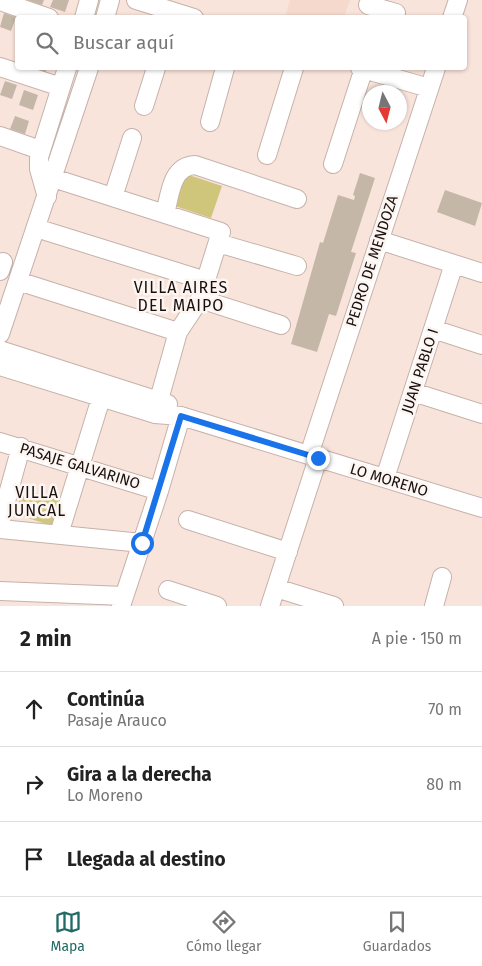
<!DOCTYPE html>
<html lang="es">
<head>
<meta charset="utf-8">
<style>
  :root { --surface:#fff; --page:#f2f2f2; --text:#222; --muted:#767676; --line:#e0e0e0; --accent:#216b64 }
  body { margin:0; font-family:"Fira Sans",sans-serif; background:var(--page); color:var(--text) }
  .compass { position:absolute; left:362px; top:85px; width:45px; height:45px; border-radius:50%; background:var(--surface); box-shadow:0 1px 4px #0004; rotate:173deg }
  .stop { position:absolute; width:15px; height:15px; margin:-11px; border:4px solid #1a73e8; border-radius:50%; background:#fff }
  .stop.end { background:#1a73e8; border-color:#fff; box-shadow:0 1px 5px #0008 }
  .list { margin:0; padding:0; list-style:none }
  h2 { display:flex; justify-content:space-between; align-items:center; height:65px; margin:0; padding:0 20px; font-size:21px }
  h2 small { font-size:16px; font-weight:400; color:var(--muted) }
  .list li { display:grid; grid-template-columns:32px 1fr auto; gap:15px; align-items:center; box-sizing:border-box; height:75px; padding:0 20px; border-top:1px solid var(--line) }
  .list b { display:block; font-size:19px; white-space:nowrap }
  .list p { margin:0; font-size:16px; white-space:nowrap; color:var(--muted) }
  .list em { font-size:16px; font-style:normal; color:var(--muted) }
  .icon { flex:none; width:28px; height:28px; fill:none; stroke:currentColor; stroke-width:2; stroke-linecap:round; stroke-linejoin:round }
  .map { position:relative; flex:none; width:482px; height:606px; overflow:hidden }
  .search { position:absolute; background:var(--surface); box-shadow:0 1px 4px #0004; left:15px; right:15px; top:15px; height:55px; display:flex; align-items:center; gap:12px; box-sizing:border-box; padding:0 18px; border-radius:5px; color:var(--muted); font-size:19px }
  .sheet { height:290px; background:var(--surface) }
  nav { display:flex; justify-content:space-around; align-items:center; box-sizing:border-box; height:70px; border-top:1px solid var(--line); background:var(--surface); font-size:14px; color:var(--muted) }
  nav a { display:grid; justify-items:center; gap:2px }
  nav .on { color:var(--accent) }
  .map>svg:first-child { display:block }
  .built { fill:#f6d9cd }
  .green { fill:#d0c67b }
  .building { fill:#c4b7a8 }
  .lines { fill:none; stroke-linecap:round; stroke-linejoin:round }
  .minor-casing { stroke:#c6b2aa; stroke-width:20 }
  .minor { stroke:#fff; stroke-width:18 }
  .route { stroke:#1a73e8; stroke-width:6 }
  .labels { text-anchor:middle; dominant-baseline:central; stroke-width:5; stroke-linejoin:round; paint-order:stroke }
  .street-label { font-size:15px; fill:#17100d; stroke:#fdf5f1 }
  .neighbourhood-label { font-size:16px; letter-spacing:1px; fill:#17100d; stroke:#fdf5f1 }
</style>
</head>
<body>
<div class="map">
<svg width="482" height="606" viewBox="0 0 482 606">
  <rect width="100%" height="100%" fill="#f9e4dc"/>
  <path class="built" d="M290 0H350L344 17H285Z"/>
  <path class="green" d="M186 174 222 186 211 218 175 206Z
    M23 489 64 502 56 527 15 514Z"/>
  <path class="building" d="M27 0H44L42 5Z
    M53 0H69L65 12 50 7Z
    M4 13 16 17 11 31 0 27Z
    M31 68H47L44 78 29 73Z
    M5 81 17 85 12 99 0 95Z
    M24 90 38 95 33 110 19 105Z
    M15 116 29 121 25 134 10 129Z
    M360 173 375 178 351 252 356 253 336 316 329 314 317 352 291 344 320 242 323 243 338 195 354 200 355 196 353 195Z
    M445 190 482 203 475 226 437 212Z"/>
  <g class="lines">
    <defs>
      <path id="minor" d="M136 0 194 18
        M0 1 49 18
        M368 5 396 13
        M84 18 89 0
        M105 18 110 0
        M452 18 458 0
        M0 67 61 87
        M360 68 429 88
        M144 106 156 68
        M210 122 225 68
        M0 136 40 150
        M267 155 294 68
        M333 164 364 68
        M53 178 221 232 200 299 178 332 155 414
        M47 197 39 169V157L67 68
        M113 197 132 138
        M165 214C170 195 171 166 195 165L297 199
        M36 228 206 281
        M379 240 482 273
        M218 243 297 266
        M0 271 3 262
        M18 281 178 332
        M200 299 281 325
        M433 329 482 345
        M0 334 89 68
        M0 350 168 404
        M0 366 155 414 181 416 482 508
        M413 392 482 414
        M0 442 159 491
        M309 455 436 68
        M385 478 454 264
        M188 520 288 552
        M0 523 21 447
        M0 529 142 543
        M59 534 101 398
        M276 588 334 606
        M168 590 217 606
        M0 591 124 596
        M121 606 159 491 181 416
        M270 606 318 458
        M434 606 442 577"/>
    </defs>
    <use href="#minor" class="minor-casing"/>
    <use href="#minor" class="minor"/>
  </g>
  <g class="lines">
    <path class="route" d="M142 543 181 416 318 458"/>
  </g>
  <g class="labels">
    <g class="street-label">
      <text transform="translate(372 261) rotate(-72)">PEDRO DE MENDOZA</text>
      <text transform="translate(420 371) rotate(-72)">JUAN PABLO I</text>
      <text transform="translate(80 466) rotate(17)">PASAJE GALVARINO</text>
      <text transform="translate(389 480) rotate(17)">LO MORENO</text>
    </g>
    <g class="neighbourhood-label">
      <text x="181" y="287">VILLA AIRES<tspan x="181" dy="18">DEL MAIPO</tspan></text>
      <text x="37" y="492">VILLA<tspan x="37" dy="18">JUNCAL</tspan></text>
    </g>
  </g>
</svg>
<svg class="compass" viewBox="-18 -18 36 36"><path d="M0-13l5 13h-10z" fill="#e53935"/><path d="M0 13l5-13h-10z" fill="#767676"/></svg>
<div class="stop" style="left:142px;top:543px"></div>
<div class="stop end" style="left:318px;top:458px"></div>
<div class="search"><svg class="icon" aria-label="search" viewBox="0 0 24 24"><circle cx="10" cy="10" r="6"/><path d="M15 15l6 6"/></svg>Buscar aquí</div>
</div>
<section class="sheet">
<h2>2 min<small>A pie · 150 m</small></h2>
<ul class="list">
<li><svg class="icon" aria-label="ahead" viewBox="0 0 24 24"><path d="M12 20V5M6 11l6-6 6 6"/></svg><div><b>Continúa</b><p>Pasaje Arauco</p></div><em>70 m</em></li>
<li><svg class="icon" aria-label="right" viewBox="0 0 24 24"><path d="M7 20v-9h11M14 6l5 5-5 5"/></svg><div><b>Gira a la derecha</b><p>Lo Moreno</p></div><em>80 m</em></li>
<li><svg class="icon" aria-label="arrive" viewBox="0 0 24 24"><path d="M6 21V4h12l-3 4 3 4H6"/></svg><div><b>Llegada al destino</b></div></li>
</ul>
</section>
<nav>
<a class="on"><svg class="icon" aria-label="map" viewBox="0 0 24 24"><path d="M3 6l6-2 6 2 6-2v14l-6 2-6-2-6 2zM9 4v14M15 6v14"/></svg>Mapa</a>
<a><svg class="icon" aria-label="directions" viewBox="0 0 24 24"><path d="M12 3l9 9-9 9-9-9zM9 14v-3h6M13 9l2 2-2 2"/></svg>Cómo llegar</a>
<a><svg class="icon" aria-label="saved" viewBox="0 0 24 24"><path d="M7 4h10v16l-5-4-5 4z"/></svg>Guardados</a>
</nav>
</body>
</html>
